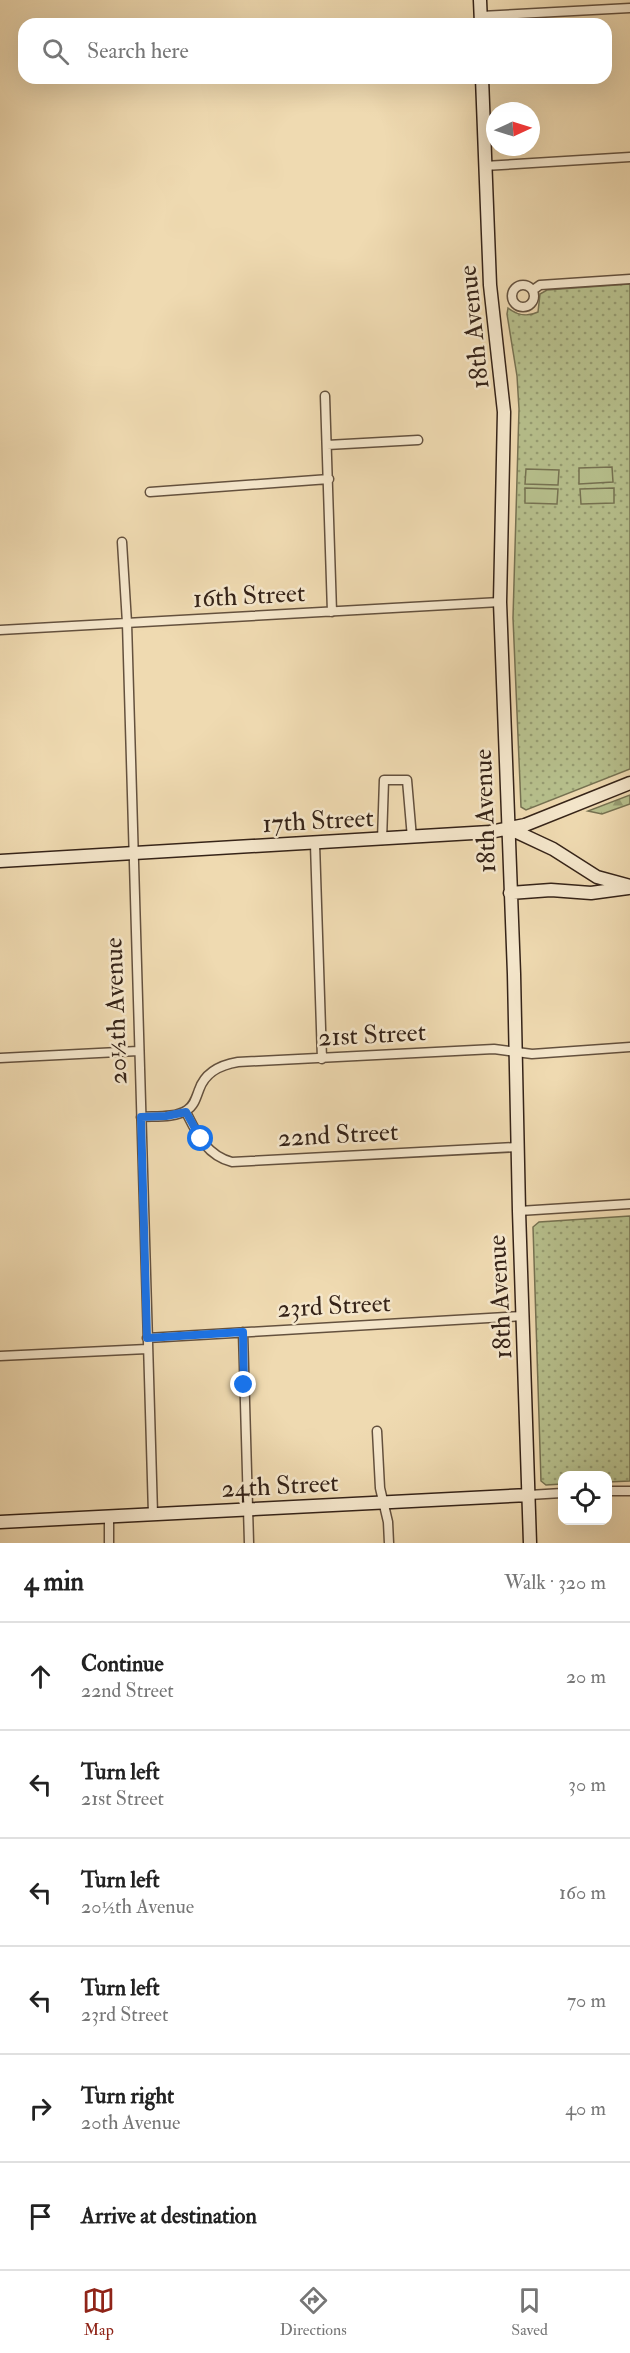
<!DOCTYPE html>
<html lang="en">
<head>
<meta charset="utf-8">
<style>
  :root { --surface:#fff; --page:#f2f2f2; --text:#222; --muted:#767676; --line:#e0e0e0; --accent:#8f2418 }
  body { margin:0; font-family:"IM FELL Double Pica",serif; background:var(--page); color:var(--text) }
  .controls { position:absolute; right:18px; bottom:18px; display:grid; overflow:hidden; border-radius:12px; box-shadow:0 6px 24px #0002 }
  .controls button { width:54px; height:54px; display:grid; place-items:center; padding:0; border:0; border-bottom:2px solid var(--line); background:var(--surface); color:var(--text); font:30px sans-serif }
  .compass { position:absolute; left:486px; top:102px; width:54px; height:54px; border-radius:50%; background:var(--surface); box-shadow:0 6px 24px #0002; rotate:86deg }
  .stop { position:absolute; width:18px; height:18px; margin:-14px; border:4px solid #1a73e8; border-radius:50%; background:#fff }
  .stop.end { background:#1a73e8; border-color:#fff; box-shadow:0 2px 6px #0008 }
  .list { margin:0; padding:0; list-style:none }
  h2 { display:flex; justify-content:space-between; align-items:center; height:78px; margin:0; padding:0 24px; font-size:26px }
  h2 small { font-size:20px; font-weight:400; color:var(--muted) }
  .list li { display:grid; grid-template-columns:39px 1fr auto; gap:18px; align-items:center; box-sizing:border-box; height:108px; padding:0 24px; border-top:2px solid var(--line) }
  .list b { display:block; font-size:22px; white-space:nowrap }
  .list p { margin:0; font-size:20px; white-space:nowrap; color:var(--muted) }
  .list em { font-size:20px; font-style:normal; color:var(--muted) }
  .icon { flex:none; width:33px; height:33px; fill:none; stroke:currentColor; stroke-width:2; stroke-linecap:round; stroke-linejoin:round }
  .map { position:relative; flex:none; width:630px; height:1543px; overflow:hidden }
  .search { position:absolute; background:var(--surface); box-shadow:0 6px 24px #0002; left:18px; right:18px; top:18px; height:66px; display:flex; align-items:center; gap:15px; box-sizing:border-box; padding:0 21px; border-radius:18px; color:var(--muted); font-size:22px }
  .sheet { height:726px; background:var(--surface) }
  nav { display:flex; justify-content:space-around; align-items:center; box-sizing:border-box; height:84px; border-top:2px solid var(--line); background:var(--surface); font-size:16px; color:var(--muted) }
  nav a { display:grid; justify-items:center; gap:3px }
  nav .on { color:var(--accent) }
  .map>svg:first-child { display:block }
  .green { fill:url(#green-dots); stroke:#767252; stroke-width:1.5 }
  .forest { fill:url(#forest-firs); stroke:#767252; stroke-width:1.5 }
  .pitch { fill:#b7c08d; stroke:#767252; stroke-width:1.5 }
  .lines { fill:none; stroke-linecap:round; stroke-linejoin:round }
  .street-casing { stroke:#64513e; stroke-width:11 }
  .secondary-casing { stroke:#352318; stroke-width:15 }
  .street { stroke:#f5e7cc; stroke-width:8 }
  .secondary { stroke:#f5e7cc; stroke-width:12 }
  .route { stroke:#1a73e8; stroke-width:8 }
  .labels { text-anchor:middle; dominant-baseline:central; stroke-width:5; stroke-linejoin:round; paint-order:stroke }
  .street-label { font-size:26px; fill:#352318; stroke:#f5e7cc }
</style>
</head>
<body>
<div class="map">
<svg width="630" height="1543" viewBox="0 0 630 1543">
  <defs>
    <pattern id="green-dots" width="8" height="8" patternUnits="userSpaceOnUse" patternTransform="scale(1.5)"><rect width="8" height="8" fill="#b7c08d"/><path d="M2 2h.1M6 6h.1" fill="none" stroke="#969c72" stroke-width="1.8" stroke-linecap="round"/></pattern>
    <pattern id="forest-firs" width="22" height="20" patternUnits="userSpaceOnUse" patternTransform="scale(1.5)"><rect width="22" height="20" fill="#b7c08d"/><path d="M5 1l3.5 6h-7zM16 11l3.5 6h-7z" fill="#969c72"/></pattern>
  </defs>
  <rect width="100%" height="100%" fill="#efdab1"/>
  <filter id="stains"><feTurbulence type="fractalNoise" baseFrequency=".00333" numOctaves="4"/><feColorMatrix values="0 0 0 0 .2 0 0 0 0 .09 0 0 0 0 .02 0 0 0 .5 -.17"/></filter>
  <radialGradient id="worn" r=".72"><stop offset=".6" stop-color="#630" stop-opacity="0"/><stop offset="1" stop-color="#630" stop-opacity=".3"/></radialGradient>
  <path class="green" d="M630 284V769L526 810 521 807 513 618 519 409 517 376 507 314 508 308C517 315 528 317 538 312L540 294 547 290Z
    M630 1216V1481L608 1482V1476H562V1484L546 1485 541 1481 533 1227 539 1222Z"/>
  <path class="forest" d="M630 795V804L602 814 588 811Z"/>
  <path class="pitch" d="M612 467 613 482 579 484V468Z
    M526 469 559 470 558 485 525 484Z
    M525 488 558 489 557 504 525 503Z
    M614 488V503L581 504 580 489Z"/>
  <g class="lines">
    <defs>
      <path id="street" d="M481 16 630 8
        M484 166 630 157
        M512 296a11 11 0 1 1 22 0a11 11 0 1 1-22 0Z
        M533 290 540 285 630 279
        M325 396 332 612
        M327 445 418 440
        M150 492 329 479
        M122 542 127 623 153 1514
        M0 630 500 602
        M382 840 384 780H407L412 838
        M315 844 322 1059
        M0 1058 138 1051
        M186 1112C197 1134 206 1155 232 1162L517 1147
        M141 1117C155 1116 175 1118 187 1110 194 1106 196 1098 199 1090 205 1072 220 1065 238 1062L494 1049 532 1054 630 1047
        M519 1211 630 1204
        M243 1332 249 1543
        M147 1338 523 1316
        M0 1356 147 1349
        M377 1431 380 1488 388 1522 389 1543
        M608 1491H630
        M529 1495 562 1493
        M109 1517V1543"/>
      <path id="secondary" d="M480 0 481 24
        M482 78 490 285 504 412 500 602 514 974 519 1211 530 1543
        M508 828 553 849 597 877 630 886
        M0 861 490 832 525 825 630 783
        M510 893 551 890 591 893 628 888
        M0 1522 529 1495"/>
    </defs>
    <use href="#street" class="street-casing"/>
    <use href="#secondary" class="secondary-casing"/>
    <use href="#street" class="street"/>
    <use href="#secondary" class="secondary"/>
  </g>
  <g class="lines">
    <path class="route" d="M201 1139 186 1112 166 1116 141 1117 147 1338 243 1332 244 1385"/>
  </g>
  <g class="labels">
    <g class="street-label">
      <text transform="translate(474 327) rotate(-96)">18th Avenue</text>
      <text transform="translate(249 596) rotate(-3)">16th Street</text>
      <text transform="translate(485 811) rotate(-92)">18th Avenue</text>
      <text transform="translate(318 821) rotate(-3)">17th Street</text>
      <text transform="translate(116 1011) rotate(-92)">20½th Avenue</text>
      <text transform="translate(372 1035) rotate(-3)">21st Street</text>
      <text transform="translate(338 1135) rotate(-3)">22nd Street</text>
      <text transform="translate(500 1297) rotate(-93)">18th Avenue</text>
      <text transform="translate(334 1306) rotate(-3)">23rd Street</text>
      <text transform="translate(280 1486) rotate(-3)">24th Street</text>
    </g>
  </g>
  <rect width="100%" height="100%" filter="url(#stains)"/>
  <rect width="100%" height="100%" fill="url(#worn)"/>
</svg>
<div class="controls">
<button><svg class="icon" aria-label="locate" viewBox="0 0 24 24"><circle cx="12" cy="12" r="6"/><path d="M12 2v4M12 18v4M2 12h4M18 12h4"/></svg></button>
</div>
<svg class="compass" viewBox="-18 -18 36 36"><path d="M0-13l5 13h-10z" fill="#e53935"/><path d="M0 13l5-13h-10z" fill="#767676"/></svg>
<div class="stop" style="left:201px;top:1139px"></div>
<div class="stop end" style="left:244px;top:1385px"></div>
<div class="search"><svg class="icon" aria-label="search" viewBox="0 0 24 24"><circle cx="10" cy="10" r="6"/><path d="M15 15l6 6"/></svg>Search here</div>
</div>
<section class="sheet">
<h2>4 min<small>Walk · 320 m</small></h2>
<ul class="list">
<li><svg class="icon" aria-label="ahead" viewBox="0 0 24 24"><path d="M12 20V5M6 11l6-6 6 6"/></svg><div><b>Continue</b><p>22nd Street</p></div><em>20 m</em></li>
<li><svg class="icon" aria-label="left" viewBox="0 0 24 24"><path d="M17 20v-9H6M10 6l-5 5 5 5"/></svg><div><b>Turn left</b><p>21st Street</p></div><em>30 m</em></li>
<li><svg class="icon" aria-label="left" viewBox="0 0 24 24"><path d="M17 20v-9H6M10 6l-5 5 5 5"/></svg><div><b>Turn left</b><p>20½th Avenue</p></div><em>160 m</em></li>
<li><svg class="icon" aria-label="left" viewBox="0 0 24 24"><path d="M17 20v-9H6M10 6l-5 5 5 5"/></svg><div><b>Turn left</b><p>23rd Street</p></div><em>70 m</em></li>
<li><svg class="icon" aria-label="right" viewBox="0 0 24 24"><path d="M7 20v-9h11M14 6l5 5-5 5"/></svg><div><b>Turn right</b><p>20th Avenue</p></div><em>40 m</em></li>
<li><svg class="icon" aria-label="arrive" viewBox="0 0 24 24"><path d="M6 21V4h12l-3 4 3 4H6"/></svg><div><b>Arrive at destination</b></div></li>
</ul>
</section>
<nav>
<a class="on"><svg class="icon" aria-label="map" viewBox="0 0 24 24"><path d="M3 6l6-2 6 2 6-2v14l-6 2-6-2-6 2zM9 4v14M15 6v14"/></svg>Map</a>
<a><svg class="icon" aria-label="directions" viewBox="0 0 24 24"><path d="M12 3l9 9-9 9-9-9zM9 14v-3h6M13 9l2 2-2 2"/></svg>Directions</a>
<a><svg class="icon" aria-label="saved" viewBox="0 0 24 24"><path d="M7 4h10v16l-5-4-5 4z"/></svg>Saved</a>
</nav>
</body>
</html>
